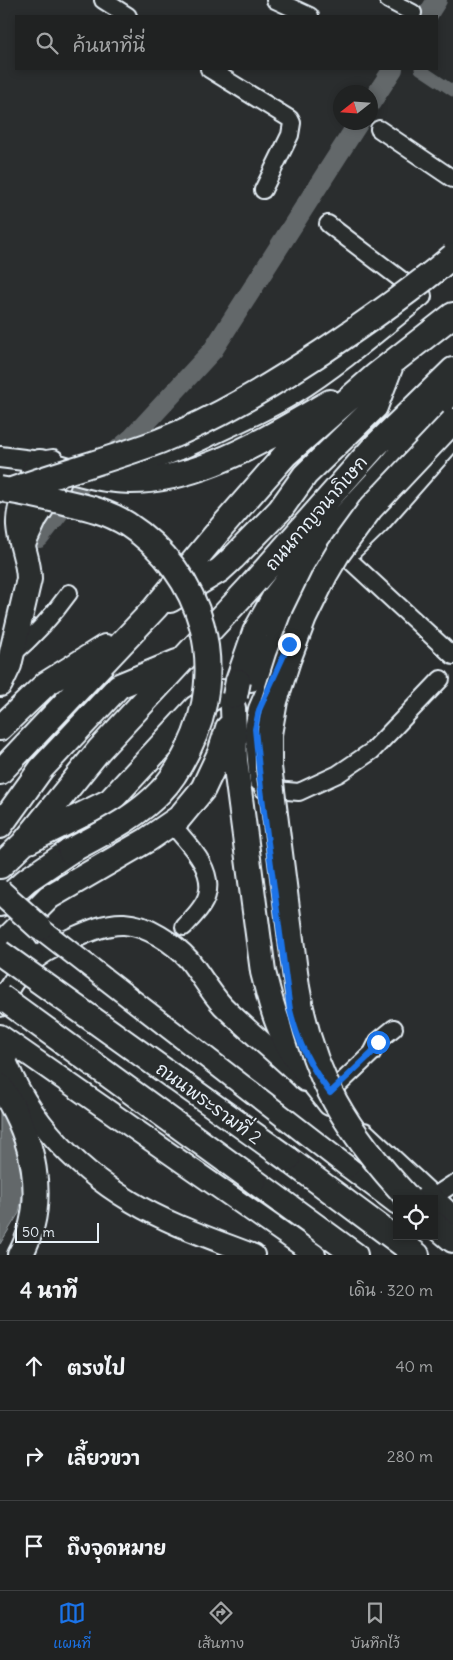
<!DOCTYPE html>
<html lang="th">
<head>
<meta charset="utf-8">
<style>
  :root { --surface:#202222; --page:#282a2a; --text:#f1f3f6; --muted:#a2a4a5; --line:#3d3f40; --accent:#1a73e8 }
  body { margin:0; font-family:Delius,"Playpen Sans Thai",sans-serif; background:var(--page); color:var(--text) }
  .controls { position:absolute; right:15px; bottom:15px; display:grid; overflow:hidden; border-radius:0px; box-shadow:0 2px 8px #0003 }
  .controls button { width:45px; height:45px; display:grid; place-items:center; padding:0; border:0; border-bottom:1px solid var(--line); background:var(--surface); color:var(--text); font:25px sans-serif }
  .compass { position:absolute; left:333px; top:85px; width:45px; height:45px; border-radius:50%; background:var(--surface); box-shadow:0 2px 8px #0003; rotate:253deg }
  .scale { position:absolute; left:15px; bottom:12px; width:84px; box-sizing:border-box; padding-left:5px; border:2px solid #e8f1f8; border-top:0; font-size:14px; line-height:18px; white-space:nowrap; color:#e8f1f8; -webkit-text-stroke:4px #2a2d2e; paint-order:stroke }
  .stop { position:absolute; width:15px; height:15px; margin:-11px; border:4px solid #1a73e8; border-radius:50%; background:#fff }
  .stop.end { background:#1a73e8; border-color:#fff; box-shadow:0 1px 5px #0008 }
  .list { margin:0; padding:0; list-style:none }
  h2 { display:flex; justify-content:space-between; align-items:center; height:65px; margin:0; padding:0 20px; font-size:21px }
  h2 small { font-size:16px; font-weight:400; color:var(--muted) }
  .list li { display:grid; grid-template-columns:32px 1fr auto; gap:15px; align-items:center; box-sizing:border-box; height:90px; padding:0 20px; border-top:1px solid var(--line) }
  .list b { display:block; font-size:19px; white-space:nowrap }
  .list em { font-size:16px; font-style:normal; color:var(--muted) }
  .icon { flex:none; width:28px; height:28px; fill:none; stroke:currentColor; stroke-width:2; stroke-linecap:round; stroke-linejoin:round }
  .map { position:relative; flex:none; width:453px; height:1255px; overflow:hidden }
  .search { position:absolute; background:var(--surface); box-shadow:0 2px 8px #0003; left:15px; right:15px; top:15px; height:55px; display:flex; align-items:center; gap:12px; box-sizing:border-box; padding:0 18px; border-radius:0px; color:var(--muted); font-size:19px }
  .sheet { height:335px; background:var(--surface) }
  nav { display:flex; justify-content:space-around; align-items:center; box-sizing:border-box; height:70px; border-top:1px solid var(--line); background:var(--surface); font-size:14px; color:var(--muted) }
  nav a { display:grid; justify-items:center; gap:2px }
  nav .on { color:var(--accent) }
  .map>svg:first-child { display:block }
  .water { fill:#63686b; stroke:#989fa3 }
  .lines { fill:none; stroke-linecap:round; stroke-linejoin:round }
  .canal { stroke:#63686b; stroke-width:11 }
  .river { stroke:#63686b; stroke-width:20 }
  .minor-casing { stroke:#e8f1f8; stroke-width:20 }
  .major-casing { stroke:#e8f1f8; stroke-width:24 }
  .highway-casing { stroke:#e8f1f8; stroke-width:28 }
  .minor { stroke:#2a2d2e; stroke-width:16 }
  .major { stroke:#2a2d2e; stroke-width:20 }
  .highway { stroke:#2a2d2e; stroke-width:24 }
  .major-bridge-casing { stroke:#e8f1f8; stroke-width:24; stroke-linecap:butt }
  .highway-bridge-casing { stroke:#e8f1f8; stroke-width:28; stroke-linecap:butt }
  .major-bridge { stroke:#2a2d2e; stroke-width:20 }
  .highway-bridge { stroke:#2a2d2e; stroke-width:24 }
  .route { stroke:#1a73e8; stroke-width:6 }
  .labels { text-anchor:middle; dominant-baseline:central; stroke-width:4; stroke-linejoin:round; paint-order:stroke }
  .street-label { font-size:18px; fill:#e8f1f8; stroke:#2a2d2e }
</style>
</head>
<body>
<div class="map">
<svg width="453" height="1255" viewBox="0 0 453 1255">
  <rect width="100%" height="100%" fill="#2a2d2e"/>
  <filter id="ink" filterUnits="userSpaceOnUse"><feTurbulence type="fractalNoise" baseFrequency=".02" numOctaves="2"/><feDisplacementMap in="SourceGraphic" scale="10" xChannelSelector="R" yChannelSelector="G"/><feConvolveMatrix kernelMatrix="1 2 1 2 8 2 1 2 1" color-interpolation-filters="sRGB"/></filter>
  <g filter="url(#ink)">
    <path class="water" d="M0 1102 27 1170 19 1213 0 1244Z"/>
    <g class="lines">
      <path class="canal" d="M420 69 453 91"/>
      <path class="river" d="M427 16 437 0
        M370 104 393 69
        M39 538 89 474 132 438 213 350 359 122"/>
      <defs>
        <path id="minor" d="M103 0 128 16
          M275 0 310 16
          M388 0 413 13
          M209 69 290 119 292 123 290 135 263 190
          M379 129 453 179
          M328 224 420 294
          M345 556 453 656
          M11 656C33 637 52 617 69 593
          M263 789 299 792 338 774 372 751 441 679
          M171 823C186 842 215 868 207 895 204 907 192 918 184 927
          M330 1093 372 1053 378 1041 394 1028
          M433 1197 453 1184"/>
        <path id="major" d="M0 457 40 462 53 460
          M101 463C142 469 177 451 213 434 240 421 269 409 294 393 339 365 380 329 421 296
          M344 557 379 523 453 439
          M260 781 255 729 259 709 274 674
          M0 1006C14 972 35 954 69 940 85 933 105 923 124 924 147 925 174 943 189 960 201 975 210 992 223 1006 249 1032 279 1055 305 1081
          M0 1035 315 1255
          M0 1041C18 1110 73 1167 132 1202 170 1225 213 1239 254 1255
          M364 1133 453 1216
          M348 1167 397 1204"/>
        <path id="highway" d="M23 544 35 518 58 483
          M170 600 220 570 233 558 280 510 305 475 375 407 391 365
          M251 679 259 673 265 665 295 607 318 579
          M238 681 255 632 274 598 298 567 391 466 453 389
          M0 684 9 665 29 579C29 560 20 544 19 525 18 506 29 486 35 469L40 462C62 467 84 476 106 479 184 492 266 439 330 402
          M233 708 235 760 263 972C268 991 272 1010 280 1028 291 1056 312 1080 330 1103
          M0 728 46 684 105 647
          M0 772 155 608 222 527 285 455 375 376 453 315
          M0 826 41 769 119 686 177 662
          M29 841 110 801 196 708 222 692
          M0 866 23 844 99 750 250 587 373 448 453 370
          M0 904 27 880 70 851
          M13 933 32 959
          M0 946 49 897 147 840 179 818 203 789 220 753 228 728
          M0 1086C33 1134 50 1201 20 1255
          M288 1159 417 1255
          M254 1181 355 1255
          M434 1224 453 1240"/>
      </defs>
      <use href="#minor" class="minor-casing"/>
      <use href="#major" class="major-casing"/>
      <use href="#highway" class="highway-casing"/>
      <use href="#minor" class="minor"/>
      <use href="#major" class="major"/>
      <use href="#highway" class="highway"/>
      <defs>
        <path id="major-bridge" d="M28 919 348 1167"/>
        <path id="highway-bridge" d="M0 489C19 492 37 496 56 500 81 506 105 510 127 524 204 574 229 668 188 750 181 764 172 780 161 791 136 818 101 834 70 851
          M9 491C58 473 110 460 160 441 218 418 270 386 322 352 367 322 411 291 453 256
          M235 696 238 681
          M0 892 40 928
          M0 953 288 1159
          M0 996 254 1181
          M409 1199C347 1132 312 1078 297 987L269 767V734L275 701 288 660 304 618 325 575 338 553 370 509 453 421"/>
      </defs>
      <use href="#major-bridge" class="major-bridge-casing"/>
      <use href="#highway-bridge" class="highway-bridge-casing"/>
      <use href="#major-bridge" class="major-bridge"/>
      <use href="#highway-bridge" class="highway-bridge"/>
    </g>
  </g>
  <g class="lines" filter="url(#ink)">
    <path class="route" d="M289 644 259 710 255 729 261 789 290 1010C298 1043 310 1066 330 1093L372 1053 378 1042"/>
  </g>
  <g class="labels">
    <g class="street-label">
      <text transform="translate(316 513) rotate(-49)">ถนนกาญจนาภิเษก</text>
      <text transform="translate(209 1103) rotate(36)">ถนนพระรามที่ 2</text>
    </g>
  </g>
</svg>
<div class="controls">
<button><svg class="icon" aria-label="locate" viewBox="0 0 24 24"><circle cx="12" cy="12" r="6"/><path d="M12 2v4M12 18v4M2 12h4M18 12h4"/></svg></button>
</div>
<svg class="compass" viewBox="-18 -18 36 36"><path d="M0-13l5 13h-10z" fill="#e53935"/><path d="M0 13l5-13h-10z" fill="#a2a4a5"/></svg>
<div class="scale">50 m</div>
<div class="stop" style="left:378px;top:1042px"></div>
<div class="stop end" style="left:289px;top:644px"></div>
<div class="search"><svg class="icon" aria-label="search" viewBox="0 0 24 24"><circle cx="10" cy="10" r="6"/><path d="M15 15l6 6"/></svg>ค้นหาที่นี่</div>
</div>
<section class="sheet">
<h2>4 นาที<small>เดิน · 320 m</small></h2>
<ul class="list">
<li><svg class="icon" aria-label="ahead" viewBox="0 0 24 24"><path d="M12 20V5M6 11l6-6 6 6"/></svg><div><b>ตรงไป</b></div><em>40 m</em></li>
<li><svg class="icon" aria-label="right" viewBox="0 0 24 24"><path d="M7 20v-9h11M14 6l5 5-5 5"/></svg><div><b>เลี้ยวขวา</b></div><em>280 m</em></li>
<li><svg class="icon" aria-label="arrive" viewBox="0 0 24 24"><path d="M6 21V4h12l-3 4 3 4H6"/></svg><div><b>ถึงจุดหมาย</b></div></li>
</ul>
</section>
<nav>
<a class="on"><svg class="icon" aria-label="map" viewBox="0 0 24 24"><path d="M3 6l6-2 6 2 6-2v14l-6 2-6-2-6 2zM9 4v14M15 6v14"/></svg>แผนที่</a>
<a><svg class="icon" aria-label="directions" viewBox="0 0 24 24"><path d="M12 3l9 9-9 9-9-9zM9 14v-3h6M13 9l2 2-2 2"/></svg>เส้นทาง</a>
<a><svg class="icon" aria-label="saved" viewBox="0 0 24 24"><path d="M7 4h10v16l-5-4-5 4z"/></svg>บันทึกไว้</a>
</nav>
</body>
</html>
